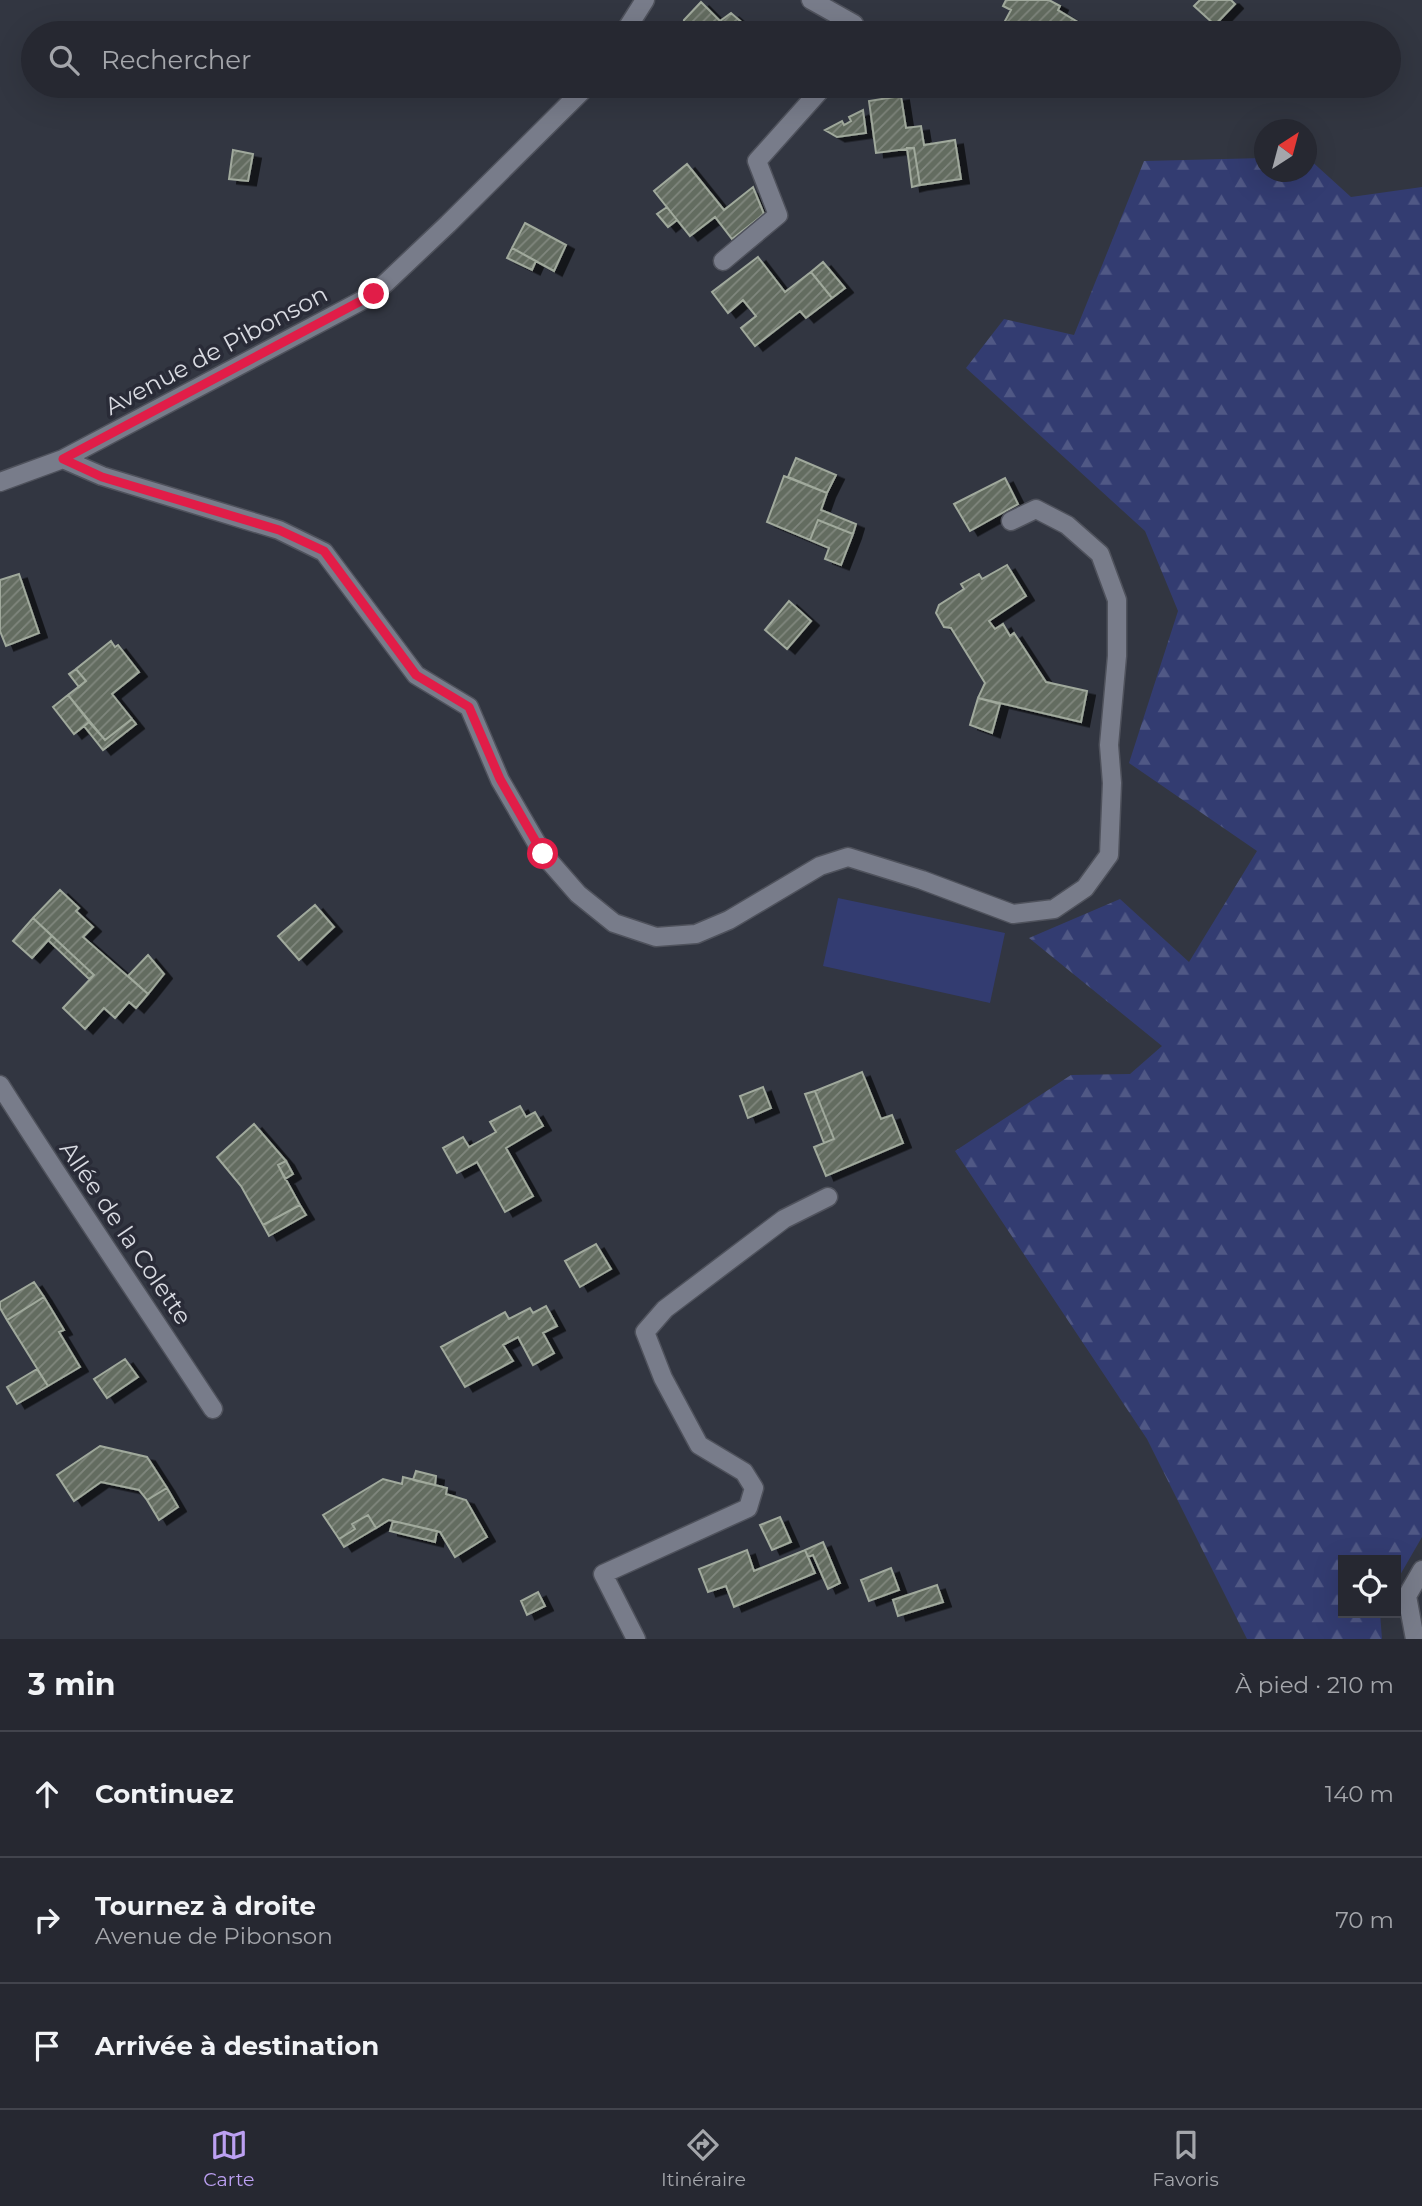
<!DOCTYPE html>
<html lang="fr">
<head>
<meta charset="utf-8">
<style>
  :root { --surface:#262831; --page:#32343d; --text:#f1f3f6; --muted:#a4a6ab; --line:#42444d; --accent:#bca0f2 }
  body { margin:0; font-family:Montserrat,sans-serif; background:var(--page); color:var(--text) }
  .controls { position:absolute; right:21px; bottom:21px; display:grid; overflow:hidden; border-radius:0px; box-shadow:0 7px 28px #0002 }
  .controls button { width:63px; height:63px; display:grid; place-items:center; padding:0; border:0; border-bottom:2px solid var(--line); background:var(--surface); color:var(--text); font:35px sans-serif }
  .compass { position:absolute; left:1254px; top:119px; width:63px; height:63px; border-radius:50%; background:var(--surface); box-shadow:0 7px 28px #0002; rotate:36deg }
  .stop { position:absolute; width:21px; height:21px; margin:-16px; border:5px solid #e11d48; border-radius:50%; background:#fff }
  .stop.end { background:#e11d48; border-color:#fff; box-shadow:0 2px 7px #0008 }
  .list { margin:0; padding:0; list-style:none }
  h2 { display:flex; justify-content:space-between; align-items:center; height:91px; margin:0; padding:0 28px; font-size:30px }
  h2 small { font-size:23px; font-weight:400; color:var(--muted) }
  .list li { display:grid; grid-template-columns:46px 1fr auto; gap:21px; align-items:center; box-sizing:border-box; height:126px; padding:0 28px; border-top:2px solid var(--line) }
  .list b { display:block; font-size:26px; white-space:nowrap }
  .list p { margin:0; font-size:23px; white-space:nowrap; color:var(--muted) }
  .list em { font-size:23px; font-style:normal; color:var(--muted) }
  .icon { flex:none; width:38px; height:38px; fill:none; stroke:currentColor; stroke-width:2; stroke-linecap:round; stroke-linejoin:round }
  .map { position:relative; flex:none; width:1422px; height:1639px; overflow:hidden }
  .search { position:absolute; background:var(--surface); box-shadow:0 7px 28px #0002; left:21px; right:21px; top:21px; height:77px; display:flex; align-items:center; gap:18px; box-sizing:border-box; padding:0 24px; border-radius:38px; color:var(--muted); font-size:26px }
  .sheet { height:469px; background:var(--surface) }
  nav { display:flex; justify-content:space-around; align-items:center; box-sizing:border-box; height:98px; border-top:2px solid var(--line); background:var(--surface); font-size:19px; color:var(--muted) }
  nav a { display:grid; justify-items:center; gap:4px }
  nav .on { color:var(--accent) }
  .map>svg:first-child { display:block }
  .forest { fill:url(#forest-firs) }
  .pitch { fill:#333c71 }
  .building { fill:url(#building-hatch); stroke:#a0a99c; stroke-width:2; filter:url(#shadow) }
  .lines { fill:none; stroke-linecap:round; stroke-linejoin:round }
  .minor-casing { stroke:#4f525c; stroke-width:21 }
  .minor { stroke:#787c8a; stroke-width:18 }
  .route { stroke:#e11d48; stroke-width:9 }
  .labels { text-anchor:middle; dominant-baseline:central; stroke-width:7; stroke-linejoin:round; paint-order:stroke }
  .street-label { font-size:24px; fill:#d8dae1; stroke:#292b37 }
</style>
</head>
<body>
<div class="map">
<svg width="1422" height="1639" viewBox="0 0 1422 1639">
  <defs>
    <pattern id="forest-firs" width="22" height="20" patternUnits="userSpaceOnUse" patternTransform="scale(1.75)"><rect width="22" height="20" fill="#333c71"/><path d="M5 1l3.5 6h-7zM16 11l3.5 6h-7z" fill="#505885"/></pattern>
    <pattern id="building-hatch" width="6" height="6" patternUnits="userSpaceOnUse" patternTransform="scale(1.75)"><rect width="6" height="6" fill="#636c60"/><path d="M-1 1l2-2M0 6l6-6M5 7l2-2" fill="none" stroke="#80877e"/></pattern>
    <filter id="shadow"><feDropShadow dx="8" dy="4.5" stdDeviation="0" flood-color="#0009"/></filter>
  </defs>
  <rect width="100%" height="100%" fill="#323641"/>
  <path class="forest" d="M1264 158V172H1306L1308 158 1351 197 1422 187V1537L1396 1582V1560H1343V1613H1380L1382 1639H1247L1147 1439 955 1151 1071 1075 1130 1074 1162 1046 1029 938 1120 899 1189 962 1257 851 1129 763 1178 611 1145 531 966 368 1004 319 1074 335 1144 161Z"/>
  <path class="pitch" d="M838 898 1005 933 990 1003 823 966Z"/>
  <path class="building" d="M1006 0H1049L1060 6 1058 10 1096 33H1001L999 32 1011 10 1003 6Z
    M1200 0H1231L1235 4 1215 25 1194 6Z
    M701 2 720 21 731 13 754 33H689L683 26 684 20Z
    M901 96 906 128 921 126 924 145 955 140 961 179 920 185 914 148 876 153 869 101Z
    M863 110 866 133 837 137 825 130 842 121 844 125 851 121 849 117Z
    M907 148H914L920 185 912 187Z
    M233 150 253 154 248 181 229 179Z
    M687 164 724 210 753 187 764 214 732 239 715 217 690 236 654 191Z
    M667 207 677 220 668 227 657 214Z
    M525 223 566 245 554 271 512 248Z
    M512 248 536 261 532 270 507 258Z
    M758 257 785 292 811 272 832 298 806 318 800 311 755 346 741 328 756 316 743 300 728 313 712 292Z
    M823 262 845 288 832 298 811 272Z
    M796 458 836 475 827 493 788 477Z
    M784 476 827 493 821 510 856 524 853 534 818 520 810 540 767 522Z
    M1005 478 1018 504 970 531 954 504Z
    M818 520 853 534 841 565 825 559 829 548 810 540Z
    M1007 565 1026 596 989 621 995 629 1003 624 1010 636 1014 633 1046 682 1087 691 1081 722 978 698 985 683 951 628 944 627 936 613 939 605 964 589 961 584 979 574 982 579Z
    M19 574 39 633 6 646 0 631V580Z
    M789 601 811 621 787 649 765 630Z
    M111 641 115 647 118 645 139 672 112 694 132 719 105 740 68 695 86 681 76 669Z
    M76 669 86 681 79 687 69 674Z
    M68 695 89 722 74 734 53 707Z
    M978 698 1000 704 992 733 970 725Z
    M132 719 136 724 103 750 84 726 89 722 105 740Z
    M60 890 79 908 76 911 93 927 83 937 148 994 136 1008 129 1002 115 1018 104 1008 85 1029 63 1008 94 975 33 918Z
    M315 905 334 927 299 960 278 936Z
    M33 918 52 936 32 958 13 941Z
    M52 936 94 975 89 979 48 940Z
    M148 955 164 974 148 994 128 976Z
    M862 1072 881 1119 892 1115 903 1143 826 1176 814 1147 834 1139 815 1091Z
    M763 1087 771 1108 748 1118 740 1096Z
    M815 1091 834 1139 824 1143 805 1094Z
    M520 1106 526 1117 535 1112 543 1126 506 1148 533 1196 505 1212 477 1162 457 1173 443 1148 463 1137 469 1147 496 1132 490 1122Z
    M254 1124 286 1161 278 1165 300 1205 263 1225 241 1186 217 1157Z
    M286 1161 293 1174 285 1179 278 1165Z
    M300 1205 306 1215 269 1236 263 1225Z
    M596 1244 611 1269 580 1287 565 1261Z
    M34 1282 44 1297 7 1320 0 1308V1302Z
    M44 1297 64 1330 59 1332 80 1367 48 1386 7 1320Z
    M546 1306 557 1326 543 1333 554 1353 533 1365 518 1337 503 1345 513 1361 465 1387 441 1347 505 1312 509 1319 530 1308 533 1313Z
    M125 1359 138 1377 107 1398 94 1379Z
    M37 1369 48 1386 17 1404 7 1387Z
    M100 1446 147 1457 167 1488 147 1500 139 1490 101 1482 74 1501 57 1475Z
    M416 1471 436 1476 435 1485 413 1480Z
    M403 1477 447 1488 446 1494 466 1500 487 1537 455 1557 440 1532 389 1520 376 1528 368 1515 352 1524 355 1529 339 1539 323 1515 383 1479 402 1484Z
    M167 1488 178 1507 159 1520 147 1500Z
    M368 1515 376 1528 344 1547 339 1539 355 1529 352 1524Z
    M780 1517 791 1542 772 1550 760 1525Z
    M393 1521 437 1531 435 1542 390 1531Z
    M823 1542 840 1583 828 1589 813 1555 808 1557 805 1550Z
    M747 1550 754 1571 805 1550 815 1573 734 1607 726 1586 708 1592 699 1569Z
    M891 1568 899 1590 869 1601 861 1580Z
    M937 1585 943 1602 898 1616 893 1600Z
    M538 1592 545 1606 527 1615 521 1601Z"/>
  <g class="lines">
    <defs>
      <path id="minor" d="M811 0 854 24 851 33
        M624 33 645 0
        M723 261 778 215 757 161 824 86
        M63 459 102 476 279 530 324 552 416 675 469 707 500 780 543 854 578 894 614 923 656 937 696 934 729 920 820 866 848 857 922 880 1013 914 1054 909 1085 888 1109 855 1112 783 1109 745 1117 656V600L1100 554 1067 525 1036 509 1011 521
        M0 482 63 459 374 294 448 224 587 86
        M0 1085C69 1194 142 1301 213 1409
        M636 1639 603 1574 748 1508 754 1488 744 1472 699 1445 663 1378 645 1332 665 1309 784 1219 828 1197
        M1415 1639 1407 1596 1422 1570"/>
    </defs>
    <use href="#minor" class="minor-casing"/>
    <use href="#minor" class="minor"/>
  </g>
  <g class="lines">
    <path class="route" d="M374 294 63 459 102 477 279 530 324 551 416 675 469 707 500 779 543 854"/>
  </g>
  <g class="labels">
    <g class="street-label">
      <text transform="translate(216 350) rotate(-28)">Avenue de Pibonson</text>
      <text transform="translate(126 1233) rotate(56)">Allée de la Colette</text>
    </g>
  </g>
</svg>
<div class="controls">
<button><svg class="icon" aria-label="locate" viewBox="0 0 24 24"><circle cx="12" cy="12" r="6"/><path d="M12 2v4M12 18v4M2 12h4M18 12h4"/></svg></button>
</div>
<svg class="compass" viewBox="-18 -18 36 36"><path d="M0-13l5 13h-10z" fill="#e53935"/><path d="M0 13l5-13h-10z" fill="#a4a6ab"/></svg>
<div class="stop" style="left:543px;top:854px"></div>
<div class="stop end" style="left:374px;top:294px"></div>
<div class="search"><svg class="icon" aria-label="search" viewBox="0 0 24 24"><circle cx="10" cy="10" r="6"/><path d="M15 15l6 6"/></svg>Rechercher</div>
</div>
<section class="sheet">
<h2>3 min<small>À pied · 210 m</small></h2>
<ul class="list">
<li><svg class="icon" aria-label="ahead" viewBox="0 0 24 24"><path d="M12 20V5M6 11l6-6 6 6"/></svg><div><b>Continuez</b></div><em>140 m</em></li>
<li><svg class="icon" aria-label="right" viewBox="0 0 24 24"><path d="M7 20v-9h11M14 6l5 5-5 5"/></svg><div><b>Tournez à droite</b><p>Avenue de Pibonson</p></div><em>70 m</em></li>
<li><svg class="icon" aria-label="arrive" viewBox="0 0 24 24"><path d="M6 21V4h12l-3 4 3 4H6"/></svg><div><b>Arrivée à destination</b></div></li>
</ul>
</section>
<nav>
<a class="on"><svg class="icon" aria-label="map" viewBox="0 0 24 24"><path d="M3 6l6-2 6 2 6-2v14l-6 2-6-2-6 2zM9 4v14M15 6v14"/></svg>Carte</a>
<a><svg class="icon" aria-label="directions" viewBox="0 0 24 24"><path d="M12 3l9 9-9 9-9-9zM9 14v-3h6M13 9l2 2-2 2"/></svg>Itinéraire</a>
<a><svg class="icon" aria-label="saved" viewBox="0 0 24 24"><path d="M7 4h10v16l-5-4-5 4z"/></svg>Favoris</a>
</nav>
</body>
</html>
